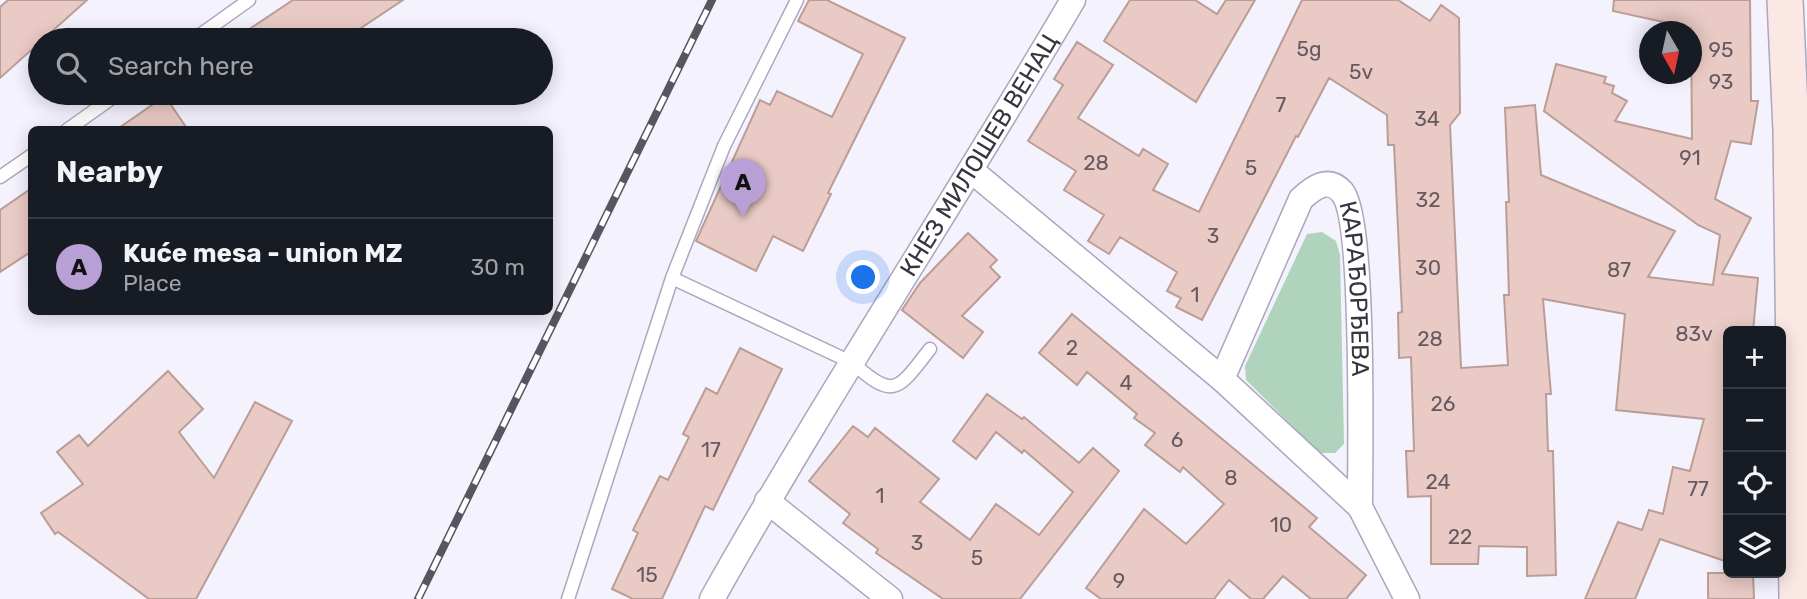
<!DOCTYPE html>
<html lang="en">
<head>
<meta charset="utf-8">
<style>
  :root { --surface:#171b24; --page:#20242c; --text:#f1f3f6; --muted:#9ea1a6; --line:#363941; --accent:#b89fd6 }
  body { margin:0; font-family:Rubik,sans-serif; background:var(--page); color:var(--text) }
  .controls { position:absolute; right:21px; bottom:21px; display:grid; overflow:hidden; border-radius:10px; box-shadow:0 4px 18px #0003 }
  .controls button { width:63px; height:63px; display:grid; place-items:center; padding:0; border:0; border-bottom:2px solid var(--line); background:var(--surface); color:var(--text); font:35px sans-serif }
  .compass { position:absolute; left:1639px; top:21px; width:63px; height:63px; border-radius:50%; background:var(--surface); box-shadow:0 4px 18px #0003; rotate:171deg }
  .you { position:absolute; left:864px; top:278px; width:24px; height:24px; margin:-18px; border:5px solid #fff; border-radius:50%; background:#1a73e8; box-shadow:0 0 0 10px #1a73e833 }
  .badge { display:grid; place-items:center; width:46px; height:46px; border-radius:50%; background:var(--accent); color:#111; font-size:23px; font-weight:700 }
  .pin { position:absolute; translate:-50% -58px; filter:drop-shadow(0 2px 4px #0008) }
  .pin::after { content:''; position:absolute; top:37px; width:24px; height:21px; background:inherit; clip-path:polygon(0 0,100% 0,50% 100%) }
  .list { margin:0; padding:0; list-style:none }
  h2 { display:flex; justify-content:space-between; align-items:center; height:91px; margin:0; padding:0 28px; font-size:30px }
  h2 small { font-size:23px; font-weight:400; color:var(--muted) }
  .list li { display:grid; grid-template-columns:46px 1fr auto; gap:21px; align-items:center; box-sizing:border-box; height:98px; padding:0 28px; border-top:2px solid var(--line) }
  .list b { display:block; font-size:26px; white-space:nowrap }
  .list p { margin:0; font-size:23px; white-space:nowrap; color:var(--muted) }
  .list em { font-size:23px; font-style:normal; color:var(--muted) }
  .icon { flex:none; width:38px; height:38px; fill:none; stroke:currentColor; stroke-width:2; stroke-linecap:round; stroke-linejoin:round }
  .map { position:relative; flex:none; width:1807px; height:599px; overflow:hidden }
  .search { position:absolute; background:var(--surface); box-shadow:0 4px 18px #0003; left:28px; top:28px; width:525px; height:77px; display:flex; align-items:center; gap:18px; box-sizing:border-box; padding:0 24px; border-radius:38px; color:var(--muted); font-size:26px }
  .panel { position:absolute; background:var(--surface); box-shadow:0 4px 18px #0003; left:28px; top:126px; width:525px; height:189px; border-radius:10px }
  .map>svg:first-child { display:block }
  .green { fill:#afd3bc }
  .building { fill:#eacac5; stroke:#bb9d97; stroke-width:2 }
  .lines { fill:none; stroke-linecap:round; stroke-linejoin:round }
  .lane-casing { stroke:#aca6bf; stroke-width:15 }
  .street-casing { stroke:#aca6bf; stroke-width:27 }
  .secondary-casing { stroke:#aca6bf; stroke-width:38 }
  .lane { stroke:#fff; stroke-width:12 }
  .street { stroke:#fff; stroke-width:24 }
  .secondary { stroke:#fbe7e4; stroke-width:35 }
  .rail-casing { stroke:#57555f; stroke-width:8 }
  .rail { stroke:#fff; stroke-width:5; stroke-dasharray:16; stroke-linecap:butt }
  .labels { text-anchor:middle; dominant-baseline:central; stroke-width:5; stroke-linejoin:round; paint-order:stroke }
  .number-label { font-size:21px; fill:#645a60 }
  .street-label { font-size:24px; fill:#38353f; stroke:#fff }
</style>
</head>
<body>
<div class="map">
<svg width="1807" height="599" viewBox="0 0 1807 599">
  <rect width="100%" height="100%" fill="#f4f2fd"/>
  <path class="green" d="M1322 232 1336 241 1340 255 1344 444 1335 453H1320L1246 380 1245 366 1307 234Z"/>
  <path class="building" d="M8 0H87L0 78V7Z
    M293 0H403L343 40H233Z
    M809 0H827L905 38 828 193 831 194 803 251 773 236 756 271 696 241 760 100 770 105 777 91 832 117 863 54 798 21Z
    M1130 0H1195L1217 14 1226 0H1255L1196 102 1104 41Z
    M1302 0H1398L1430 21 1441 5 1459 18 1460 113 1450 125 1461 368 1508 365 1504 295H1509L1506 202H1509L1505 108 1535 105 1541 175 1675 231 1648 277 1713 285 1720 235 1698 225 1544 111 1556 64 1606 77 1604 83 1614 86 1612 93 1627 101 1615 121 1692 139 1691 28 1613 11 1614 0H1750L1751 101H1758L1751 144 1731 141 1715 199 1751 218 1722 274 1758 278 1753 331H1728V562L1660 539 1635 599H1585L1618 522 1642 530 1649 510 1663 514 1673 467 1690 471 1704 419 1616 410 1625 314 1543 299 1551 394H1546L1548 451H1553L1556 575 1527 576V547L1479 546 1478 564H1431V496L1408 497 1406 451H1414L1411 357 1399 358 1398 313 1402 312 1394 145H1388L1387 115 1329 78 1298 137 1296 136 1202 320 1176 307 1181 298 1167 291 1177 272 1120 237 1109 254 1088 241 1104 215 1064 190 1076 171 1028 141 1063 85 1054 79 1077 42 1113 65 1078 118 1139 156 1143 149 1168 164 1153 190 1199 212Z
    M165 96 188 130H116Z
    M32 188V251L0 272V210Z
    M968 233 997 260 990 267 1000 277 962 316 983 332 963 358 902 310 920 283Z
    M1072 314 1317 518 1309 527 1366 575 1346 599H1311L1283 576 1263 599H1251L1229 580 1214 599H1101L1086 588 1144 509 1186 544 1224 504 1183 467 1180 472 1145 445 1155 433 1134 418 1137 414 1087 372 1077 385 1039 353Z
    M740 348 782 369 713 510 705 506 662 599H633L612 589 638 533 633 530 660 476 668 480 689 437 683 434 706 388 717 394Z
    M168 371 203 409 179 432 214 478 255 402 292 421 196 599H149L58 532 55 534 41 513 83 484 57 452 79 435 88 446Z
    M987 394 1022 419 1024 417 1079 463 1093 448 1119 471 1020 599H943L876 553 878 549 843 523 850 514 809 481 853 426 868 437 875 428 939 479 920 502 970 540 996 504 1039 535 1073 492 1024 450 1022 453 996 432 976 459 953 441Z
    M1708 573H1753L1754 599H1708Z"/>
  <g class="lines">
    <defs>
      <path id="lane" d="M193 40 249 0
        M67 130 119 93
        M0 177 32 155
        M672 278 853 363C895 402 899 388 930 349
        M568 599 672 278 724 146 797 0"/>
      <g id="street">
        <path d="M972 171 1222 379 1360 507 1407 599"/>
        <path id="s1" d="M1222 379 1301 199C1313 188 1328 176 1342 192 1365 219 1360 457 1360 507"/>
        <path d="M767 501 890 599"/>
        <path id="s2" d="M712 599C826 396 955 201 1073 0"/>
      </g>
      <path id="secondary" d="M1785 0 1791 130 1797 599"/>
    </defs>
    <use href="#lane" class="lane-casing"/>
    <use href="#street" class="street-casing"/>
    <use href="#secondary" class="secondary-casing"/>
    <use href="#lane" class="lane"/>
    <use href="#street" class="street"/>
    <use href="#secondary" class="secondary"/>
    <defs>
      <path id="rail" d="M418 599 712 0"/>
    </defs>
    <use href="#rail" class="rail-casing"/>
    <use href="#rail" class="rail"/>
  </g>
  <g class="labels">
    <g class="number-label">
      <text x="1309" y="48">5g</text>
      <text x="1721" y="49">95</text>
      <text x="1361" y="71">5v</text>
      <text x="1721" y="81">93</text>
      <text x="1281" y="104">7</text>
      <text x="1427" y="118">34</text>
      <text x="1690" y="157">91</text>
      <text x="1096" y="162">28</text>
      <text x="1251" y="167">5</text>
      <text x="1428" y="199">32</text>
      <text x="1213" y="235">3</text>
      <text x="1428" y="267">30</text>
      <text x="1619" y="269">87</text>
      <text x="1195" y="294">1</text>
      <text x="1694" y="333">83v</text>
      <text x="1430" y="338">28</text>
      <text x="1072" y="347">2</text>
      <text x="1126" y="382">4</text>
      <text x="1443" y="403">26</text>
      <text x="1177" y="439">6</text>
      <text x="711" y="449">17</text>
      <text x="1231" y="477">8</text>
      <text x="1438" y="481">24</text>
      <text x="1698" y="488">77</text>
      <text x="880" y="495">1</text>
      <text x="1281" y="524">10</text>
      <text x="1460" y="536">22</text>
      <text x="917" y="542">3</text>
      <text x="977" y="557">5</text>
      <text x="647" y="574">15</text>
      <text x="1119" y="580">9</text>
    </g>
    <g class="street-label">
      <text stroke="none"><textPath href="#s2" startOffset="518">КНЕЗ МИЛОШЕВ ВЕНАЦ</textPath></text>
      <text stroke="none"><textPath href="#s1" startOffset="343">КАРАЂОРЂЕВА</textPath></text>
    </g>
  </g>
</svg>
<div class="controls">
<button>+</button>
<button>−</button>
<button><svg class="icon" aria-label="locate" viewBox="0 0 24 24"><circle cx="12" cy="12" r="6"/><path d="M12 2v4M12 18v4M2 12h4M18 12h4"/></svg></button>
<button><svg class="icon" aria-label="layers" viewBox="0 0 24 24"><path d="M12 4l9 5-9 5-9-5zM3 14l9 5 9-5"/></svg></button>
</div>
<svg class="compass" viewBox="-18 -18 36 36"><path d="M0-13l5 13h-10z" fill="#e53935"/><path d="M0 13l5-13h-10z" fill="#9ea1a6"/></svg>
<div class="you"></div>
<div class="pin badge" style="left:743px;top:217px">A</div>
<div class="search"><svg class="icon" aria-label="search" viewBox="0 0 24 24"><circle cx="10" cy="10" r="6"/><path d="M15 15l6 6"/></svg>Search here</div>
<section class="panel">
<h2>Nearby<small></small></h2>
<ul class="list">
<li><span class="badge">A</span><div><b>Kuće mesa - union MZ</b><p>Place</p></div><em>30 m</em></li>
</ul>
</section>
</div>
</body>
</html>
